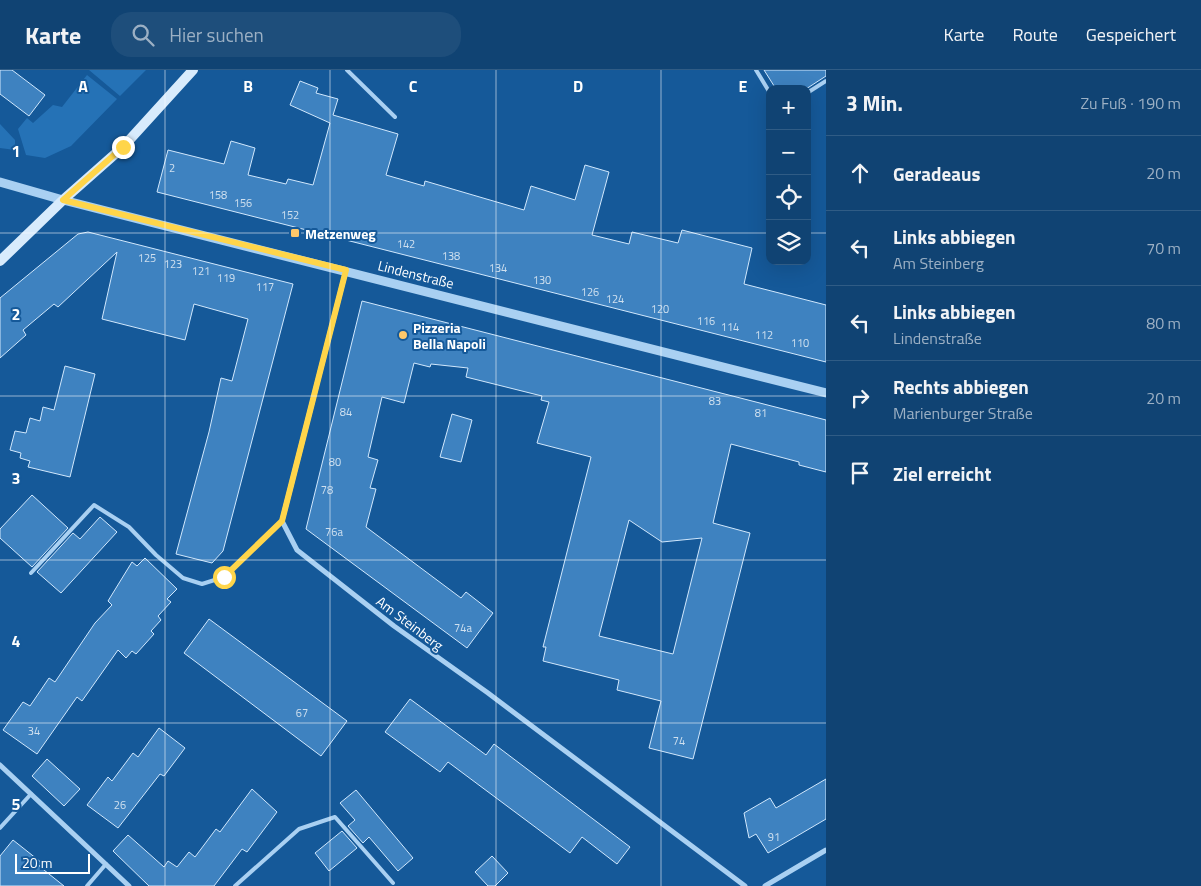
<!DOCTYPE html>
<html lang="de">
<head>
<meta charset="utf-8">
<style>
  :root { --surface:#104373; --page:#1e4e7b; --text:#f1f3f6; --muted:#9cb0c4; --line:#305c85 }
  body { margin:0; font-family:"Titillium Web",sans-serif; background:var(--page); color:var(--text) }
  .controls { position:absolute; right:15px; top:15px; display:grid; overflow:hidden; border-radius:10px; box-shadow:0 5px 20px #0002 }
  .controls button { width:45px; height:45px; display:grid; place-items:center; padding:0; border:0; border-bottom:1px solid var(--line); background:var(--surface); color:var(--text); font:25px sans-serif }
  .scale { position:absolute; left:15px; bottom:12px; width:75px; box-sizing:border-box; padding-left:5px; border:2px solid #fff; border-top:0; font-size:14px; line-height:18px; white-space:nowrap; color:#fff; -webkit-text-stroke:4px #155999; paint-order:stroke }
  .stop { position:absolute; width:15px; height:15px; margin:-11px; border:4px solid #ffd54a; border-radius:50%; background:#fff }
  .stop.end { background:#ffd54a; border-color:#fff; box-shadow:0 1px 5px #0008 }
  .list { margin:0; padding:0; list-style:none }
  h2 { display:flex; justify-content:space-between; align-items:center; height:65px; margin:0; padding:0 20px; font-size:21px }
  h2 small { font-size:16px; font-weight:400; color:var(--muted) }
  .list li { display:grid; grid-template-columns:32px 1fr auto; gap:15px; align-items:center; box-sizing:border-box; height:75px; padding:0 20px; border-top:1px solid var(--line) }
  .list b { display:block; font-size:19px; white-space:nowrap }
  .list p { margin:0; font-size:16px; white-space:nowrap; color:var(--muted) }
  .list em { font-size:16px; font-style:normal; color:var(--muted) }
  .icon { flex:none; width:28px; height:28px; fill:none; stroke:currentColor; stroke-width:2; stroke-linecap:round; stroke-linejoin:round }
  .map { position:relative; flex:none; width:826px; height:816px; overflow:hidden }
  header { display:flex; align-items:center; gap:30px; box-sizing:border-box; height:70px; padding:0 25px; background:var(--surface); border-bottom:1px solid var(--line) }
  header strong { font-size:24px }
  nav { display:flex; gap:28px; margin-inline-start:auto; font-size:18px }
  .search { width:350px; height:45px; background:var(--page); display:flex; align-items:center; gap:12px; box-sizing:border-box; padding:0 18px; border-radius:20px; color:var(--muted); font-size:19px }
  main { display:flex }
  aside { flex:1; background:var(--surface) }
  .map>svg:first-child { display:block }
  .green { fill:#2572b6 }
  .building { fill:#3e82c0; stroke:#d1e8fd; fill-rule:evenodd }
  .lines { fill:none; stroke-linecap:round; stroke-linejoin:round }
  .service { stroke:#a9d0f2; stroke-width:4 }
  .minor { stroke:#a9d0f2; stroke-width:5 }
  .tertiary { stroke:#a9d0f2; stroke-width:9 }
  .secondary { stroke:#d8ebfc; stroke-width:10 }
  .route { stroke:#ffd54a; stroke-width:6 }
  .grid { fill:none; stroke:#fff; stroke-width:1; stroke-opacity:0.55 }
  .poi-dot { fill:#ffc86a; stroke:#155999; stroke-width:2 }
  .labels { text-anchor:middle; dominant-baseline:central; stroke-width:4; stroke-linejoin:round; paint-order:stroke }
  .number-label { font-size:11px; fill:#cfe0ef }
  .poi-label { font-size:14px; font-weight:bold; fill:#fff; stroke:#155999; text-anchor:start }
  .street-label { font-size:14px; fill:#fff; stroke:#155999 }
  .grid-label { font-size:16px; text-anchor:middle; font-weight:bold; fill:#fff; stroke:#155999; stroke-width:4; stroke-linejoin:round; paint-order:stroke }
</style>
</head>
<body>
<header>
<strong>Karte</strong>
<div class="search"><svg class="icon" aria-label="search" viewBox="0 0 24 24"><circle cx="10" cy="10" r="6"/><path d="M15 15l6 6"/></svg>Hier suchen</div>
<nav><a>Karte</a><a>Route</a><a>Gespeichert</a></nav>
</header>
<main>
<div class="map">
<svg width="826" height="816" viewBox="0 0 826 816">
  <rect width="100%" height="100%" fill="#155999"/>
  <path class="green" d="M89 0H146L120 26Z
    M87 5 117 29 71 76 45 88 26 85 18 59 27 48 33 53 53 35 62 37Z
    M0 54 15 70V80L0 78Z"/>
  <path class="building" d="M0 0H12L45 25 29 46 0 24Z
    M764 0H826V6L806 19H776Z
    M300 11 318 18 316 23 338 29 333 45 398 64 386 105 424 116 425 111 524 140 531 116 575 130 585 95 609 102 592 165 629 174 632 162 678 173 682 160 752 178 744 214 826 235V292L157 122 168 80 224 94 231 71 255 78 248 105 286 114 288 109 313 115 330 53 290 35Z
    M88 162 293 214 223 481 212 493 176 484 209 362 221 308 232 311 248 249 194 234 185 270 102 249 117 182 58 237 54 234 23 260 26 265 0 288V228L78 164Z
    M362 231 826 350V402L799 395V392L731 374 713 453 750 463 693 689 649 678 661 631 617 620 619 610 543 591 546 577H543L591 387 537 373 549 332 541 330 542 326 466 307 468 298 431 294 430 297 414 293 404 333 382 327 368 387 378 390 370 418 376 419 366 457 461 528 466 522 493 543 467 578 306 459ZM629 450 662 472 702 468 673 584 599 566Z
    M65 296 95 304 70 407 28 397 30 391 20 388 21 383 10 380 15 361 26 363 30 348 40 351 43 337 54 340Z
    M452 344 472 350 461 392 440 387Z
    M32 425 68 458 32 497 0 468V459Z
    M100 447 117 462 61 523 37 502 73 463 80 469Z
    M145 488 177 519 167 529 171 532 158 546 161 550 151 561 154 564 136 584 132 581 126 588 118 580 82 631 77 627 37 684 3 660 23 632 30 636 49 608 55 612 95 553 112 535 108 531 132 492 137 496Z
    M209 549 347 651 321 686 184 583Z
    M410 629 486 685 494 674 630 777 617 794 582 767 570 783 448 692 440 702 385 662Z
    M159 658 185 678 164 706 160 704 118 758 87 735 108 707 112 711 133 683 138 687Z
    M47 689 80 719 64 736 32 706Z
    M826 709V749L768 783 756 764 749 768 744 743 770 728 776 738Z
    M252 719 277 742 247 782 242 779 214 816H149L113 781 128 765 164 797 168 791 177 797 189 782 195 787 216 759 220 762Z
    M356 720 413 788 398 801 369 767 363 773 348 756 355 750 340 733Z
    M342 761 357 778 329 801 315 783Z
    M13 770 42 793 39 796 64 816H0V786Z
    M492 786 508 803 495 816H488L475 802Z"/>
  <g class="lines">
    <path class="service" d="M347 0 395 47
      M756 0 770 23
      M807 23 826 11
      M31 503 94 435 129 457 156 485 183 508 202 514 224 507 282 451
      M0 758 31 724
      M87 816 106 794
      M235 816 299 759 335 747 393 813"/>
    <path class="minor" d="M346 200 282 451 297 480 394 556 488 623 745 816
      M0 695 129 816
      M765 816 826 780"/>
    <path class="tertiary" d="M0 112 63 130 826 323"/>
    <path class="secondary" d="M0 191 63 130 123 77 193 0"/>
  </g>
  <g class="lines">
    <path class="route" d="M123 77 63 130 346 200 282 451 224 507"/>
  </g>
  <path class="grid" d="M165 0V816M330 0V816M496 0V816M661 0V816M0 163H770M807 163H826M0 326H826M0 490H826M0 653H826"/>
  <g class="poi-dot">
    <rect x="290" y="158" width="10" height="10" rx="2.5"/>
    <circle cx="403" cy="265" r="5"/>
  </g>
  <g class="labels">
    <g class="number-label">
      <text x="172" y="98">2</text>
      <text x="218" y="125">158</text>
      <text x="243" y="133">156</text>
      <text x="290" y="145">152</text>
      <text x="406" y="174">142</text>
      <text x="451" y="186">138</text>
      <text x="147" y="188">125</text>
      <text x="173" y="194">123</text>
      <text x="498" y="198">134</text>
      <text x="201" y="201">121</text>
      <text x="226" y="208">119</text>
      <text x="542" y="210">130</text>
      <text x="265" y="217">117</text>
      <text x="590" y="222">126</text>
      <text x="615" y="229">124</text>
      <text x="660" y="239">120</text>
      <text x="706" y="251">116</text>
      <text x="730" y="257">114</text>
      <text x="764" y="265">112</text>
      <text x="800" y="273">110</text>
      <text x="715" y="331">83</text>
      <text x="346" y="342">84</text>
      <text x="761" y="343">81</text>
      <text x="335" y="392">80</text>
      <text x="327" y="420">78</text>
      <text x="334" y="462">76a</text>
      <text x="463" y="558">74a</text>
      <text x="302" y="643">67</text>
      <text x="34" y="661">34</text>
      <text x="679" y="671">74</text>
      <text x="120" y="735">26</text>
      <text x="774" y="767">91</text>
    </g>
    <g class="poi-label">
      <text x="305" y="163">Metzenweg</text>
      <text x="413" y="257">Pizzeria<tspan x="413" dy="16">Bella Napoli</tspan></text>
    </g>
    <g class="street-label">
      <text transform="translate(416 204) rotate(14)">Lindenstraße</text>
      <text transform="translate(410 553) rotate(37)">Am Steinberg</text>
    </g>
  </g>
  <g class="grid-label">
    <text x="83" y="22">A</text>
    <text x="248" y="22">B</text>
    <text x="413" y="22">C</text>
    <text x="578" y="22">D</text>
    <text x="743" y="22">E</text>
    <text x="16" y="87">1</text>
    <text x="16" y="250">2</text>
    <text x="16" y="414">3</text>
    <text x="16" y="577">4</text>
    <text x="16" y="740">5</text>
  </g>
</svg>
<div class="controls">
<button>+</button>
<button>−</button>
<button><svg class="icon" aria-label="locate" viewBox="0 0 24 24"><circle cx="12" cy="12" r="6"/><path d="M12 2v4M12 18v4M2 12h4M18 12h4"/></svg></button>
<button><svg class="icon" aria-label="layers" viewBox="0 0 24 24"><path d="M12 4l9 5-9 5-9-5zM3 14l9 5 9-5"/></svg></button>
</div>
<div class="scale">20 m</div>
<div class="stop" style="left:224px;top:507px"></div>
<div class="stop end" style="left:123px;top:77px"></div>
</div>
<aside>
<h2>3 Min.<small>Zu Fuß · 190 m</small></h2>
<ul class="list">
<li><svg class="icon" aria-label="ahead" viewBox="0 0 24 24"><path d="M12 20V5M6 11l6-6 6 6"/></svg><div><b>Geradeaus</b></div><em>20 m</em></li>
<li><svg class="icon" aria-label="left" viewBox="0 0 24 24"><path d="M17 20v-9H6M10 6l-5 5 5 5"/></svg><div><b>Links abbiegen</b><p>Am Steinberg</p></div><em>70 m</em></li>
<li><svg class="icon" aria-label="left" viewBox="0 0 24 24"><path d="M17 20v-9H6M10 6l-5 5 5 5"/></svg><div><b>Links abbiegen</b><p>Lindenstraße</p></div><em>80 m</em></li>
<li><svg class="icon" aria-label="right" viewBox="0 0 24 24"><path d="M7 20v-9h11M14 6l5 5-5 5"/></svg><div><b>Rechts abbiegen</b><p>Marienburger Straße</p></div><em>20 m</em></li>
<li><svg class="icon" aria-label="arrive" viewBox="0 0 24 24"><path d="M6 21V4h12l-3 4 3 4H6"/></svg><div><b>Ziel erreicht</b></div></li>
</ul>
</aside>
</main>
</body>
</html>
